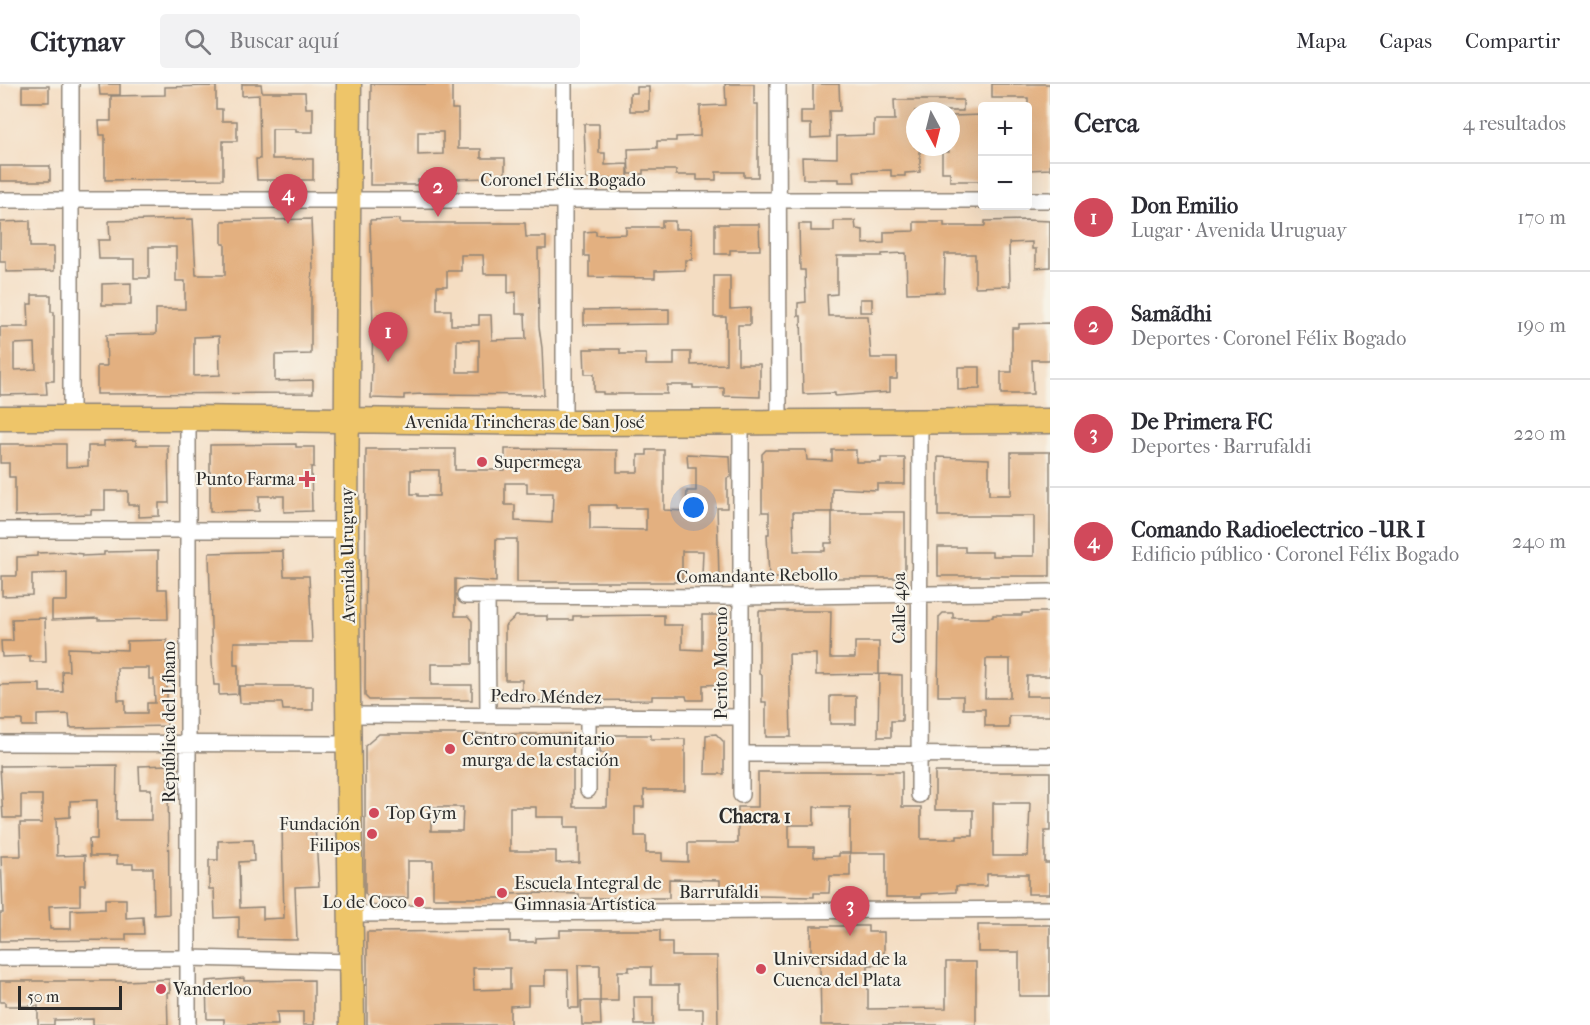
<!DOCTYPE html>
<html lang="es">
<head>
<meta charset="utf-8">
<style>
  :root { --surface:#fff; --page:#f2f2f3; --text:#2b2b33; --muted:#7c7c81; --line:#e1e1e2; --accent:#d1495b }
  body { margin:0; font-family:"IM FELL French Canon",serif; background:var(--page); color:var(--text) }
  .controls { position:absolute; right:18px; top:18px; display:grid; overflow:hidden; border-radius:6px; box-shadow:0 6px 24px #0002 }
  .controls button { width:54px; height:54px; display:grid; place-items:center; padding:0; border:0; border-bottom:2px solid var(--line); background:var(--surface); color:var(--text); font:30px sans-serif }
  .compass { position:absolute; left:906px; top:18px; width:54px; height:54px; border-radius:50%; background:var(--surface); box-shadow:0 6px 24px #0002; rotate:173deg }
  .scale { position:absolute; left:18px; bottom:15px; width:104px; box-sizing:border-box; padding-left:6px; border:3px solid #2b2b2b; border-top:0; font-size:16px; line-height:21px; white-space:nowrap; color:#2b2b2b; -webkit-text-stroke:4px #f7f3e8; paint-order:stroke }
  .you { position:absolute; left:694px; top:424px; width:21px; height:21px; margin:-15px; border:4px solid #fff; border-radius:50%; background:#1a73e8; box-shadow:0 0 0 9px #1a73e833 }
  .badge { display:grid; place-items:center; width:39px; height:39px; border-radius:50%; background:var(--accent); color:#fff; font-size:20px; font-weight:700 }
  .pin { position:absolute; translate:-50% -50px; filter:drop-shadow(0 2px 3px #0008) }
  .pin::after { content:''; position:absolute; top:32px; width:21px; height:18px; background:inherit; clip-path:polygon(0 0,100% 0,50% 100%) }
  .list { margin:0; padding:0; list-style:none }
  h2 { display:flex; justify-content:space-between; align-items:center; height:78px; margin:0; padding:0 24px; font-size:26px }
  h2 small { font-size:20px; font-weight:400; color:var(--muted) }
  .list li { display:grid; grid-template-columns:39px 1fr auto; gap:18px; align-items:center; box-sizing:border-box; height:108px; padding:0 24px; border-top:2px solid var(--line) }
  .list b { display:block; font-size:22px; white-space:nowrap }
  .list p { margin:0; font-size:20px; white-space:nowrap; color:var(--muted) }
  .list em { font-size:20px; font-style:normal; color:var(--muted) }
  .icon { flex:none; width:33px; height:33px; fill:none; stroke:currentColor; stroke-width:2; stroke-linecap:round; stroke-linejoin:round }
  .map { position:relative; flex:none; width:1050px; height:941px; overflow:hidden }
  header { display:flex; align-items:center; gap:36px; box-sizing:border-box; height:84px; padding:0 30px; background:var(--surface); border-bottom:2px solid var(--line) }
  header strong { font-size:28px }
  nav { display:flex; gap:33px; margin-inline-start:auto; font-size:21px }
  .search { width:420px; height:54px; background:var(--page); display:flex; align-items:center; gap:15px; box-sizing:border-box; padding:0 21px; border-radius:6px; color:var(--muted); font-size:22px }
  main { display:flex }
  aside { flex:1; background:var(--surface) }
  .map>svg:first-child { display:block }
  .building { fill:#e3b080; fill-rule:evenodd }
  .lines { fill:none; stroke-linecap:round; stroke-linejoin:round }
  .minor-casing { stroke:#908476; stroke-width:18 }
  .primary-casing { stroke:#908476; stroke-width:27 }
  .minor { stroke:#fff; stroke-width:15 }
  .primary { stroke:#eec569; stroke-width:24 }
  .poi-dot { fill:#d1495b; stroke:#f7f3e8; stroke-width:2 }
  .labels { text-anchor:middle; dominant-baseline:central; stroke-width:4.5; stroke-linejoin:round; paint-order:stroke }
  .street-label { font-size:18px; fill:#2b2b2b; stroke:#f7f3e8 }
  .poi-label { font-size:18px; fill:#2b2b2b; stroke:#f7f3e8; text-anchor:start }
  .neighbourhood-label { font-size:20px; font-weight:bold; fill:#2b2b2b; stroke:#f7f3e8 }
</style>
</head>
<body>
<header>
<strong>Citynav</strong>
<div class="search"><svg class="icon" aria-label="search" viewBox="0 0 24 24"><circle cx="10" cy="10" r="6"/><path d="M15 15l6 6"/></svg>Buscar aquí</div>
<nav><a>Mapa</a><a>Capas</a><a>Compartir</a></nav>
</header>
<main>
<div class="map">
<svg width="1050" height="941" viewBox="0 0 1050 941">
  <rect width="100%" height="100%" fill="#f7f3e8"/>
  <filter id="ink" filterUnits="userSpaceOnUse"><feTurbulence type="fractalNoise" baseFrequency=".0167" numOctaves="2"/><feDisplacementMap in="SourceGraphic" scale="12" xChannelSelector="R" yChannelSelector="G"/><feConvolveMatrix kernelMatrix="1 2 1 2 8 2 1 2 1" color-interpolation-filters="sRGB"/></filter>
  <filter id="wash" filterUnits="userSpaceOnUse"><feTurbulence type="fractalNoise" baseFrequency=".008" numOctaves="4" result="noise"/><feDisplacementMap in="SourceGraphic" scale="24" xChannelSelector="R" yChannelSelector="G"/><feGaussianBlur stdDeviation="1.35" result="paint"/><feColorMatrix in="noise" values="0 0 0 0 0 0 0 0 0 0 0 0 0 0 0 0 0 1.4 0 .05"/><feComposite in="paint" operator="in"/></filter>
  <g filter="url(#wash)">
    <rect width="100%" height="100%" fill="#f4ddc2"/>
    <g id="blocks">
      <path class="building" d="M99 0H120V11H100Z
        M242 0H261L262 8H305L306 24H313V48H296V45H272V75H313V96H257L256 75H260L259 11 242 12Z
        M371 0H452V25H458V65H481V74H505V96H488V94L418 96V101H370ZM418 48H443V70L418 71Z
        M725 0H754V20H758V93H744V88H716V96H697V91H676V86H643V90H629L628 65 657 64V57H676V53L700 52V22L726 21Z
        M813 0H839L840 27H829L830 53 811 54V40H801V27H813Z
        M992 0H1050V85L1028 86V14H992Z
        M22 2H49V18H22Z
        M216 2V25H222V37H237V57H223V95L105 96V51H100L99 37H111V12L165 11V3Z
        M637 3H649V27H630V9H637Z
        M894 16H963V27H915V63H920V88L905 89V92H891V86L854 87 855 98H839V95H803L802 73 837 74V52L874 51V36H895Z
        M982 31V97H950V88H942V68H949L948 63H951L953 32Z
        M584 40H599V69H605V81L628 80V94L586 95Z
        M0 82H50V97H0Z
        M193 135 196 191H225V160H222V137L311 135 313 186 311 209V270L275 271V297L313 296V309L97 310V282H107L106 251 156 250V225H185V197H176V163H149V194H134V175H99L98 156H110L109 137ZM219 252 220 291 194 292V253Z
        M400 135V139H525L526 153H546V165H538L539 243 542 264 544 311 422 310 404 311V315L371 314 373 242 370 136ZM461 171H483L484 190H508V209L516 208V230H525L526 255 492 256 491 231H479V241H451V226H437V202H447V187H461ZM457 256H479V288H457Z
        M1026 136 1050 137V183L1036 184V165H1032V158L1009 159 1010 202 975 203V170H945L944 208 907 209 906 169 882 170V172H837V210L827 211 828 232H868L871 274H897V295H890V308L835 312V309L803 310 801 232H798V219L806 218 805 186H800L799 140H811V147H834V137H855L856 145 863 146V160L884 159V148L914 147V138H944V142H985V137Z
        M30 137V163H54V187L6 188V178H0V138Z
        M662 137H675V145H691L692 176H685V186L655 187V194L589 193V172H584V148L596 147V151L626 150V143H662Z
        M715 140H759L760 166H730V170H715Z
        M714 192H730V225L750 224V241H738V280H760V313L724 312V304H693V301H667V310H603V308H594V290H585L584 265H620V270H646V281H674V268H691V281L726 280V233H714Z
        M131 199V221H102V200Z
        M32 211H51V228H54V297H46L47 310 0 311V243H29L28 220H32ZM35 259 36 285 14 286V260Z
        M860 215H872V228H860Z
        M669 225V240L584 241V226Z
        M1050 239V276H1032L1033 310H1001V288H1012V244H1019V240Z
        M958 283H980V305L958 306Z
        M136 356V361H168L169 419H159V432L139 433V421H128V407H105V426H91V430L15 432V393H9V379H0V360H66V383L88 382V362H104V357Z
        M296 360V363H314V383H311L312 427 284 428V412H259V427L210 428V361Z
        M366 365H455V386H505V365L617 366V388H638V371H647V366H664V426L686 427 687 407H696V383H688L687 370 730 372 731 393 727 394V424H717L719 492H702L703 467H682V498H517V455H496V498L455 495V532H468L472 537V580H431V601H472V616H369L365 612ZM411 386H439V412H418V410H411ZM505 399H527V409H553L552 439 515 437V421H505ZM590 421H616V424H646V446L590 445Z
        M766 366H806L807 376 832 377V366H856V378H881V374H905V400H877V406L832 404V428H905V494H769L767 450H769V428H762V370ZM793 428H832V459H825V467H794Z
        M1011 368H1050V492H938V463H965V468H992V472H1034V432H938V373L989 375V411H1011Z
        M158 467V505H167L168 535 98 536V534L52 536V517H67V489L32 490V511L2 512V492H17V473L37 472V469L65 468 82 470V472L104 471V468Z
        M283 467 284 492H309L312 558H234V581H238V610L219 611V601H214L212 578 209 469Z
        M759 527H831L830 574H855V558H879V590L816 591V570H789L791 653H766V618H762V591L759 590Z
        M1031 528H1050V592H1027L1026 612H1050V632H1009V644H994V642H985V625H963V612H938L939 533 943 529H953V534H986L993 533V531H1022V529H1031ZM986 575H1010V614H985Z
        M664 531V541H682V565L702 566V531H718L726 540V600L703 601V616H687L686 612H652V616L522 617V596H505V542L516 532H547V536H573V532Z
        M45 534 46 578H30V572L2 573 1 557H13L12 535Z
        M167 556V642L70 644 69 630 37 631V642H22V636H0V601L40 600V608H63L62 587H69L68 564 127 566V557ZM117 584H149V595H154L155 619H147V629H125V616H118Z
        M879 590 902 591V637H891V653H878Z
        M239 602H313V626H283L282 619H240Z
        M830 612H856V640H830Z
        M379 650H573V723H607L608 669H600V651H651V655H685V706H644V723H635V752H646V769H662V777L688 778V759H738V723H758V688H902V723H921V755H957V752H973V726H935V688H1050V747H1045V779H1050V810H1028V790H987V802H956V808L921 810V813H886V769H850V792H830L829 809H814V813L757 812 728 813V808H720V796L669 795V814H579V810L541 809 510 810V814H433V777H408V814H369L365 809V662ZM993 719H1030L1028 772H993ZM431 723H463L462 747H431ZM510 723H536V733H565V743H579V778L556 779V767H510ZM814 723H850V769H839V772L814 773V763H789V741H814Z
        M716 650 724 658V690H705L706 651Z
        M117 681 116 736H151V705H140L139 682 168 681 169 830 154 831 153 784H133V780H117V772H90L89 755H97V716L70 717V733L56 734 57 772 85 771V801H80V821L49 822 50 845H71V826L105 825V815H126V834L143 833 144 850H126V856L0 857V829H3L1 772H21L20 739H42V711H21V734H3L0 682Z
        M282 742H315L319 802 295 803 297 856 239 855V833L215 834 214 805H209V776H218V757L253 756 254 777 239 778 240 824 263 823V835L284 834Z
        M978 841H1050V912H1019V868H978Z
        M811 842H868V848H884V881H868V925L946 924V878H976V941H821L820 880H811Z
        M560 846H660V858H672V872H717L718 941H703V925H679V901H651V883H629V887H618V917H600V881H578L579 924H569L568 886H545V902H528V921L510 922V941H367V848L510 847V858H536V854L560 853ZM473 884H510V905L474 906Z
        M244 894V897L314 896V941H303V928H277L278 941H224V935H207L206 897Z
        M169 895 170 908H167L168 941H93V935L54 936V941H38V922H5V918H0V897H126Z
        M634 913H653V941H635Z
        M581 917H600L601 941H582Z"/>
    </g>
  </g>
  <g filter="url(#ink)">
    <use href="#blocks" fill-opacity="0" stroke="#908476" stroke-width="1.5"/>
    <g class="lines">
      <defs>
        <path id="minor" d="M71 0V334
          M564 0V339
          M778 0 779 338
          M0 116H982
          M1028 116H1050
          M741 339V711
          M0 446H346
          M465 512 740 513 1050 508
          M487 512 488 632
          M350 631 741 633
          M0 659 349 660
          M741 670 1050 671
          M588 706V633
          M919 711 920 337
          M352 830 1050 825
          M0 874H188L352 878
          M188 941V334"/>
        <path id="primary" d="M349 0 346 446 352 941
          M0 334H188L564 339 1050 337"/>
      </defs>
      <use href="#minor" class="minor-casing"/>
      <use href="#primary" class="primary-casing"/>
      <use href="#minor" class="minor"/>
      <use href="#primary" class="primary"/>
    </g>
  </g>
  <g class="poi-dot">
    <circle cx="482" cy="378" r="6"/>
    <path d="M304 386h6v6h6v6h-6v6h-6v-6h-6v-6h6z"/>
    <circle cx="450" cy="665" r="6"/>
    <circle cx="374" cy="729" r="6"/>
    <circle cx="372" cy="750" r="6"/>
    <circle cx="502" cy="809" r="6"/>
    <circle cx="419" cy="818" r="6"/>
    <circle cx="761" cy="885" r="6"/>
    <circle cx="161" cy="905" r="6"/>
  </g>
  <g class="labels">
    <g class="street-label">
      <text x="563" y="96">Coronel Félix Bogado</text>
      <text x="525" y="338">Avenida Trincheras de San José</text>
      <text transform="translate(348 471) rotate(-91)">Avenida Uruguay</text>
      <text transform="translate(757 492) rotate(-1)">Comandante Rebollo</text>
      <text transform="translate(899 524) rotate(-90)">Calle 49a</text>
      <text transform="translate(721 579) rotate(-90)">Perito Moreno</text>
      <text transform="translate(546 613) rotate(1)">Pedro Méndez</text>
      <text transform="translate(169 638) rotate(-90)">República del Líbano</text>
      <text x="719" y="808">Barrufaldi</text>
    </g>
    <g class="poi-label">
      <text x="494" y="378">Supermega</text>
      <text x="295" y="395" text-anchor="end">Punto Farma</text>
      <text x="462" y="655">Centro comunitario<tspan x="462" dy="21">murga de la estación</tspan></text>
      <text x="386" y="729">Top Gym</text>
      <text x="360" y="740" text-anchor="end">Fundación<tspan x="360" dy="21">Filipos</tspan></text>
      <text x="514" y="799">Escuela Integral de<tspan x="514" dy="21">Gimnasia Artística</tspan></text>
      <text x="407" y="818" text-anchor="end">Lo de Coco</text>
      <text x="773" y="875">Universidad de la<tspan x="773" dy="21">Cuenca del Plata</tspan></text>
      <text x="173" y="905">Vanderloo</text>
    </g>
    <g class="neighbourhood-label">
      <text x="755" y="732">Chacra 1</text>
    </g>
  </g>
</svg>
<div class="controls">
<button>+</button>
<button>−</button>
</div>
<svg class="compass" viewBox="-18 -18 36 36"><path d="M0-13l5 13h-10z" fill="#e53935"/><path d="M0 13l5-13h-10z" fill="#7c7c81"/></svg>
<div class="scale">50 m</div>
<div class="you"></div>
<div class="pin badge" style="left:388px;top:278px">1</div>
<div class="pin badge" style="left:438px;top:133px">2</div>
<div class="pin badge" style="left:850px;top:852px">3</div>
<div class="pin badge" style="left:288px;top:140px">4</div>
</div>
<aside>
<h2>Cerca<small>4 resultados</small></h2>
<ul class="list">
<li><span class="badge">1</span><div><b>Don Emilio</b><p>Lugar · Avenida Uruguay</p></div><em>170 m</em></li>
<li><span class="badge">2</span><div><b>Samãdhi</b><p>Deportes · Coronel Félix Bogado</p></div><em>190 m</em></li>
<li><span class="badge">3</span><div><b>De Primera FC</b><p>Deportes · Barrufaldi</p></div><em>220 m</em></li>
<li><span class="badge">4</span><div><b>Comando Radioelectrico - UR I</b><p>Edificio público · Coronel Félix Bogado</p></div><em>240 m</em></li>
</ul>
</aside>
</main>
</body>
</html>
